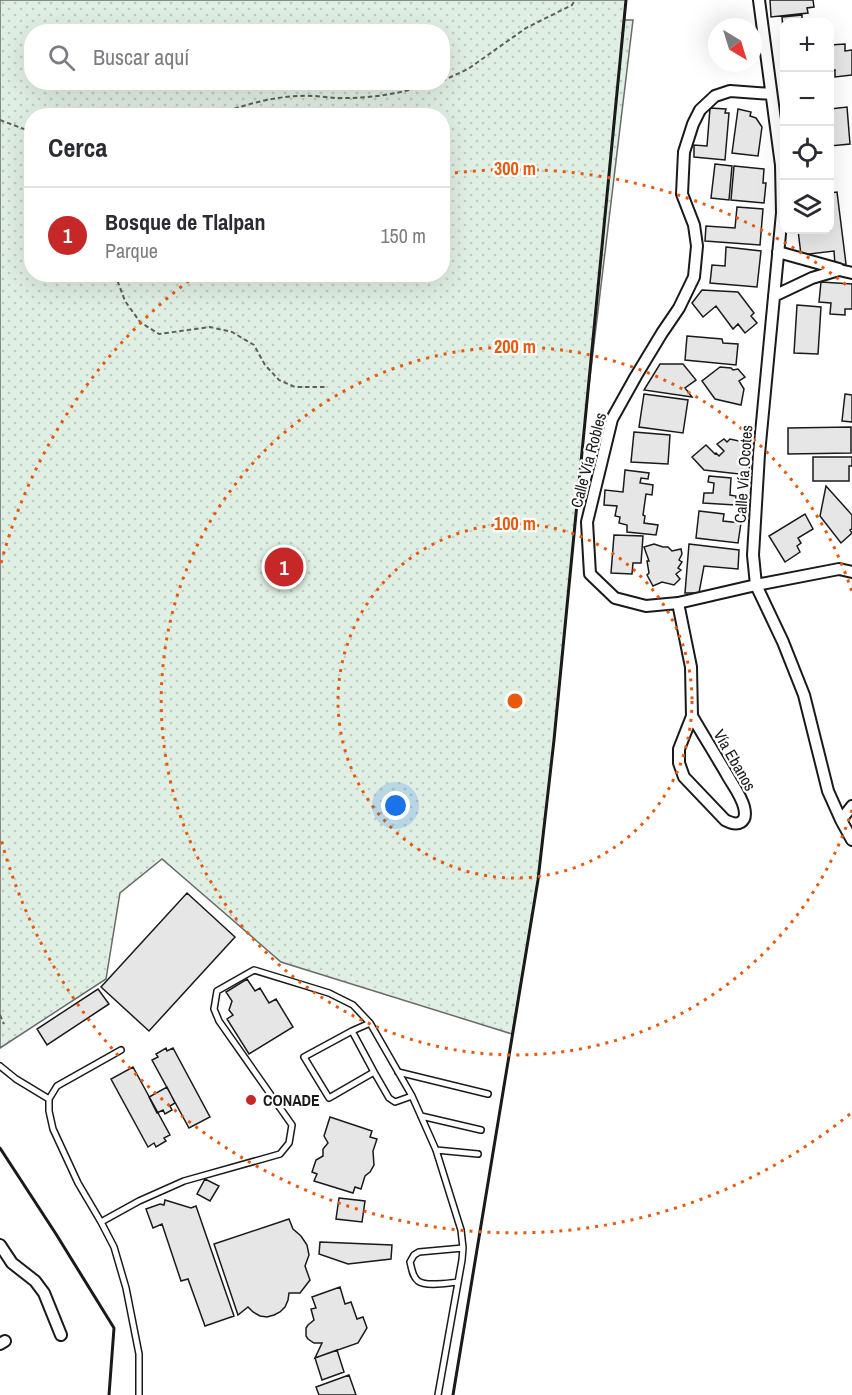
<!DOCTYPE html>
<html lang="es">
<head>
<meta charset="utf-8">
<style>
  :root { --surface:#fff; --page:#f7f7f7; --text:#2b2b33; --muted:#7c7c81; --line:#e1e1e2; --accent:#c62828 }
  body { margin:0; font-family:"Archivo Narrow",sans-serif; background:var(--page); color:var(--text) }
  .controls { position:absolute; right:18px; top:18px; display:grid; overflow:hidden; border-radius:12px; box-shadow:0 6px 24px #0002 }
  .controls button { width:54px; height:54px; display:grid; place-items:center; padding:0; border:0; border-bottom:2px solid var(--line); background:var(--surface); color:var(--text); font:30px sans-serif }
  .compass { position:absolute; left:708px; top:18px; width:54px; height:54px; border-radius:50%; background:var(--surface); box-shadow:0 6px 24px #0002; rotate:142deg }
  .you { position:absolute; left:396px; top:806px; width:21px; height:21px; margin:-15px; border:4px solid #fff; border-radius:50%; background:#1a73e8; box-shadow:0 0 0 9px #1a73e833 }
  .badge { display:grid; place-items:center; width:39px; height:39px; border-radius:50%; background:var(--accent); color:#fff; font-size:20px; font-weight:700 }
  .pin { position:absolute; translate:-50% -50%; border:3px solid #fff; box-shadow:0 2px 6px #0006 }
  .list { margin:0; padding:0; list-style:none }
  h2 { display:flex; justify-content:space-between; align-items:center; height:78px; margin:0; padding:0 24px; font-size:26px }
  h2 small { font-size:20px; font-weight:400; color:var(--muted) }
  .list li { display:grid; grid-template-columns:39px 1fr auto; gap:18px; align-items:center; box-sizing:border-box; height:96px; padding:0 24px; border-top:2px solid var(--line) }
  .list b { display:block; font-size:22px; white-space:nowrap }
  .list p { margin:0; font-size:20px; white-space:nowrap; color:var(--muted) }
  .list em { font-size:20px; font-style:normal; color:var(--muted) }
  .icon { flex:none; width:33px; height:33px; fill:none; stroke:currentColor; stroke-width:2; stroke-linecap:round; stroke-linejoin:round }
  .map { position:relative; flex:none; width:852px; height:1395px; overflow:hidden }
  .search { position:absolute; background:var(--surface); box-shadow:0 6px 24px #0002; left:24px; top:24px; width:426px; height:66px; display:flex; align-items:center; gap:15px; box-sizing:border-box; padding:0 21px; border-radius:24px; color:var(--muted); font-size:22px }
  .panel { position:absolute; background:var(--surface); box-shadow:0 6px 24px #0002; left:24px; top:108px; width:426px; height:174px; border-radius:24px }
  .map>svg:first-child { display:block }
  .park { fill:url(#park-dots); stroke:#6a6a6a; stroke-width:1.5; fill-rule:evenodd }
  .building { fill:#e6e6e6; stroke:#1a1a1a; stroke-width:1.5 }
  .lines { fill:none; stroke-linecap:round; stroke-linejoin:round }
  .lane-casing { stroke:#1a1a1a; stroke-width:8 }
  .street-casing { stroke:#1a1a1a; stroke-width:14 }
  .path { stroke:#5f5f5f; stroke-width:2; stroke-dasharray:4.5 3; stroke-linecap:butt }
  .lane { stroke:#fff; stroke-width:5 }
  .street { stroke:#fff; stroke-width:10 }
  .wall { stroke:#1a1a1a; stroke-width:3 }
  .ring { fill:none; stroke:#e8590c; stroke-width:3; stroke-dasharray:3 6 }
  .poi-dot { fill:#c62828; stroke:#fff; stroke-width:2 }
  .labels { text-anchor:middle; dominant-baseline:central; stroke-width:4.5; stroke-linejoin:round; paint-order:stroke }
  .street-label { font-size:16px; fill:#1a1a1a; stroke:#fff }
  .poi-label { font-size:16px; font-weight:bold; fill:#1a1a1a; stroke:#fff; text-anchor:start }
  .centre { fill:#e8590c; stroke:#fff; stroke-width:3 }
  .ring-label { font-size:18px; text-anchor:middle; font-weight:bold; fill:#e8590c; stroke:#fff; stroke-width:4.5; stroke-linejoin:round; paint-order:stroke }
</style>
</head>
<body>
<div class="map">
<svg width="852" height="1395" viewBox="0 0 852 1395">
  <defs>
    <pattern id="park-dots" width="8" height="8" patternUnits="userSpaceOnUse" patternTransform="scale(1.5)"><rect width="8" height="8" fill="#e0efe3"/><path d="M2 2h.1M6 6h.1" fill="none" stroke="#c0ccc2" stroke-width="1.8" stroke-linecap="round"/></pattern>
  </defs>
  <rect width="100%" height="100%" fill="#fff"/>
  <path class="park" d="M0 0H626L624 20H633L587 402 554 740 538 880 512 1034 281 962 162 859 120 893 106 979 0 1048ZM32 32H442V82H32ZM32 116H442V274H32Z"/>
  <path class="building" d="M770 0H813L814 7 807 8 808 13 771 17Z
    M802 15V22H784V44L782 17Z
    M845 44V51L852 50V75L835 77V70L830 71V45Z
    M847 107 850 144 830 146V109Z
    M710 108 726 109 725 113H729L725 160 694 157V145L707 146Z
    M738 109 751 112 750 116 756 118 762 127 758 156 732 153Z
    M715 164 732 166 729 200 711 198Z
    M734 166 764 169 763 183H766L764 203 731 200Z
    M837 192 846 264 835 265 834 251 801 255 798 230H830V193Z
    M737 207 763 209 760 245 705 241 706 226 735 228Z
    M726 247 761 251 757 287 710 283 712 265 725 266Z
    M821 282 852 284V309H845V315L830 314 831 303 819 302Z
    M702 290 738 292 754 313 751 316 757 323 745 333 738 324 733 329 716 306 703 317 692 303Z
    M797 305 821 307 818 354 794 353Z
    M687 336 722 339 723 343 738 344 736 365 685 360Z
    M660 364H683L696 380 685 388 692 397 644 390Z
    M720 367 731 368 733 370 738 369 745 377 739 381 744 389 741 405 715 399 702 381Z
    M644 394 688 400 683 433 639 427Z
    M845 394 852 395V422L842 421Z
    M851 427V453L788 454V428Z
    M634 432 670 435 668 464 631 462Z
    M724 439 727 442 730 439 757 445 744 457 750 463 748 475 704 470 692 457 706 445 715 454 716 453 719 456 724 451 717 444Z
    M813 457H852V466H849V481H813Z
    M625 470 649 473 648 479 641 478 640 483 653 485 652 495 646 494 643 515 645 516 644 523 658 525 656 535 627 532V525L619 523 620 517 615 516 617 506 604 505 605 490 623 492Z
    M709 476 731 478 730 495 736 496 735 505 703 503 704 493H713L714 483 708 482Z
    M826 486 852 515V529L850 530 852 533 841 543 820 516Z
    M699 511 724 514 723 521 741 523 738 543 696 538Z
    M805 514 813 529 798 538 801 543 797 546 800 552 785 562 769 536Z
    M614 535 643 536 641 563H633L632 574 611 573Z
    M654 544 663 547H668L672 551 681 549 682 554 679 560 682 562 678 568 681 570 676 574 680 579 674 585 662 582 653 586 647 575 649 573 647 561H649L644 547Z
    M689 544 739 550 738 569 704 566 699 593H685Z
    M187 893 235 937 149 1031 101 987Z
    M247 979 255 991 260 988 269 1003 276 999 293 1027 249 1054 227 1019 233 1015 229 1010 232 1001 226 992Z
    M98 989 109 1004 47 1045 37 1029Z
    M166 1048 167 1051 173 1048 210 1117 189 1128 152 1060 158 1057 156 1054Z
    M133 1067 170 1135 164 1138 166 1141 156 1147 154 1143 148 1147 111 1079Z
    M167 1087 175 1103 170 1106 172 1110 165 1114 163 1110 157 1113 149 1097Z
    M330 1117 372 1131 370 1137 377 1139 373 1151 374 1165 370 1172 365 1176 361 1189 355 1187 353 1193 314 1181 317 1174 312 1172 316 1160 323 1156V1149L328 1143 324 1136Z
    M205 1179 219 1186 210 1201 197 1194Z
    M339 1198 365 1201 362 1222 336 1219Z
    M165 1200 191 1208 196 1206 234 1316 205 1326 188 1279 181 1281 162 1224 153 1228 146 1209 160 1204 164 1205Z
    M289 1219 293 1229 301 1236 307 1245 309 1255 305 1266 310 1280 300 1293H289L288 1300 285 1307 280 1312 274 1315 267 1317 260 1316 253 1312 248 1307 238 1315 214 1244Z
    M320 1242 392 1245 391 1259 348 1264 319 1254Z
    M340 1287 345 1304 351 1302 357 1319 363 1317 367 1328 358 1343 315 1358 322 1343H314L308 1339 306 1336V1328L308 1325 314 1320 311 1309 316 1308 312 1297Z
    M337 1350 344 1372 322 1380 315 1358Z
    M349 1375 356 1395H319L316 1387Z"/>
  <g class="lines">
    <defs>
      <path id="lane" d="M370 1023 352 1031 304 1057 329 1098 374 1072 389 1098 395 1102 412 1096
        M352 1031 374 1072
        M121 1050 57 1086 49 1099V1111L53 1129 78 1183 101 1222 114 1247 126 1288 139 1354V1395
        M0 1066 16 1079 49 1099
        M398 1072 488 1094
        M421 1116 481 1130
        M436 1150 478 1154
        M101 1222 139 1201 184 1181 280 1154 289 1143 292 1125 219 1021 214 1009 217 991 254 970 329 993 353 1005 370 1023 412 1096 436 1150 461 1230 463 1248 462 1260 438 1395
        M458 1282C448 1283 426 1287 418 1281 412 1276 412 1269 410 1262L414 1255 419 1252 463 1248"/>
      <path id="street" d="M759 0 781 165 782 213 759 454 753 555 756 585 783 642 804 695 828 791 841 820 852 840
        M771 94 730 91 715 96 700 110 693 124 684 152 682 194 694 225 697 246 694 277 679 308 662 333 636 376 612 419 587 522 590 574 615 598 646 606 678 603 756 585 839 569 852 572
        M778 252 839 269
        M774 296 812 278 839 270 852 273
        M678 603 691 667 692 716 679 749V763L684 777 725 820C738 827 748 823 744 807 741 795 732 784 726 773 715 754 703 735 692 716
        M841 820 852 806
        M0 1245 12 1263 35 1281 44 1293 61 1335
        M0 1344 5 1341"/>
    </defs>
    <use href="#lane" class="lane-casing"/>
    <use href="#street" class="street-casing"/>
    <path class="path" d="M442 81 468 69 526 28 572 5 575 0
      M213 116C240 106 270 97 299 96 311 95 324 97 336 98 371 99 404 93 437 82
      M0 120 32 132
      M115 274 125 301 140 322 159 334 210 327 232 332 254 345 265 365 279 380 295 387H327
      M0 1015 4 1024"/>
    <use href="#lane" class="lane"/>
    <use href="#street" class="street"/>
    <path class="wall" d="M0 1148 56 1234 114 1328 109 1395
      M453 1395 538 880 554 740 626 0"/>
  </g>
  <g class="ring">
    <circle cx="515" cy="701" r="177"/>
    <path d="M852 810A354 354 0 1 1 852 592"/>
    <path d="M850 1114A532 532 0 0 1 1 839M1 563A532 532 0 0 1 195 276M446 174A532 532 0 0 1 850 288"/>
  </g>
  <circle class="poi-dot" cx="251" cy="1100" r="6"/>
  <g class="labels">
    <g class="street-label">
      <text transform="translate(588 460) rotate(-75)">Calle Vía Robles</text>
      <text transform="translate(743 474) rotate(-86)">Calle Vía Ocotes</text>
      <text transform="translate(735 760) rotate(60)">Vía Ebanos</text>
    </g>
    <g class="poi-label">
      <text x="263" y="1100">CONADE</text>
    </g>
  </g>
  <circle cx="515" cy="701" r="9" class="centre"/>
  <g class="ring-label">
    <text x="515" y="175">300 m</text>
    <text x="515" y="353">200 m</text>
    <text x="515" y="530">100 m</text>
  </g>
</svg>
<div class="controls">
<button>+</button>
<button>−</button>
<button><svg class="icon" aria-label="locate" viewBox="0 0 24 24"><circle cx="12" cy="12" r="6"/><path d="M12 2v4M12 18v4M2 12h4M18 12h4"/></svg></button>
<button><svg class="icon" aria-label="layers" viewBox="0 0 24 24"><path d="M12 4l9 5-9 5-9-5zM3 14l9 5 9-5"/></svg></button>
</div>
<svg class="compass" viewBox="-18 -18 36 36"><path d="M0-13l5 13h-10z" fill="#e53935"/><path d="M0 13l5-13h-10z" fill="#7c7c81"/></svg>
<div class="you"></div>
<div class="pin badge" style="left:284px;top:567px">1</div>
<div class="search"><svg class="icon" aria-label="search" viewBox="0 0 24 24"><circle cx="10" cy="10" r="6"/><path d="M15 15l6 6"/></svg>Buscar aquí</div>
<section class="panel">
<h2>Cerca<small></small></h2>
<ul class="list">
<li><span class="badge">1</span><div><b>Bosque de Tlalpan</b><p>Parque</p></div><em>150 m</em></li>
</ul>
</section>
</div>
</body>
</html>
